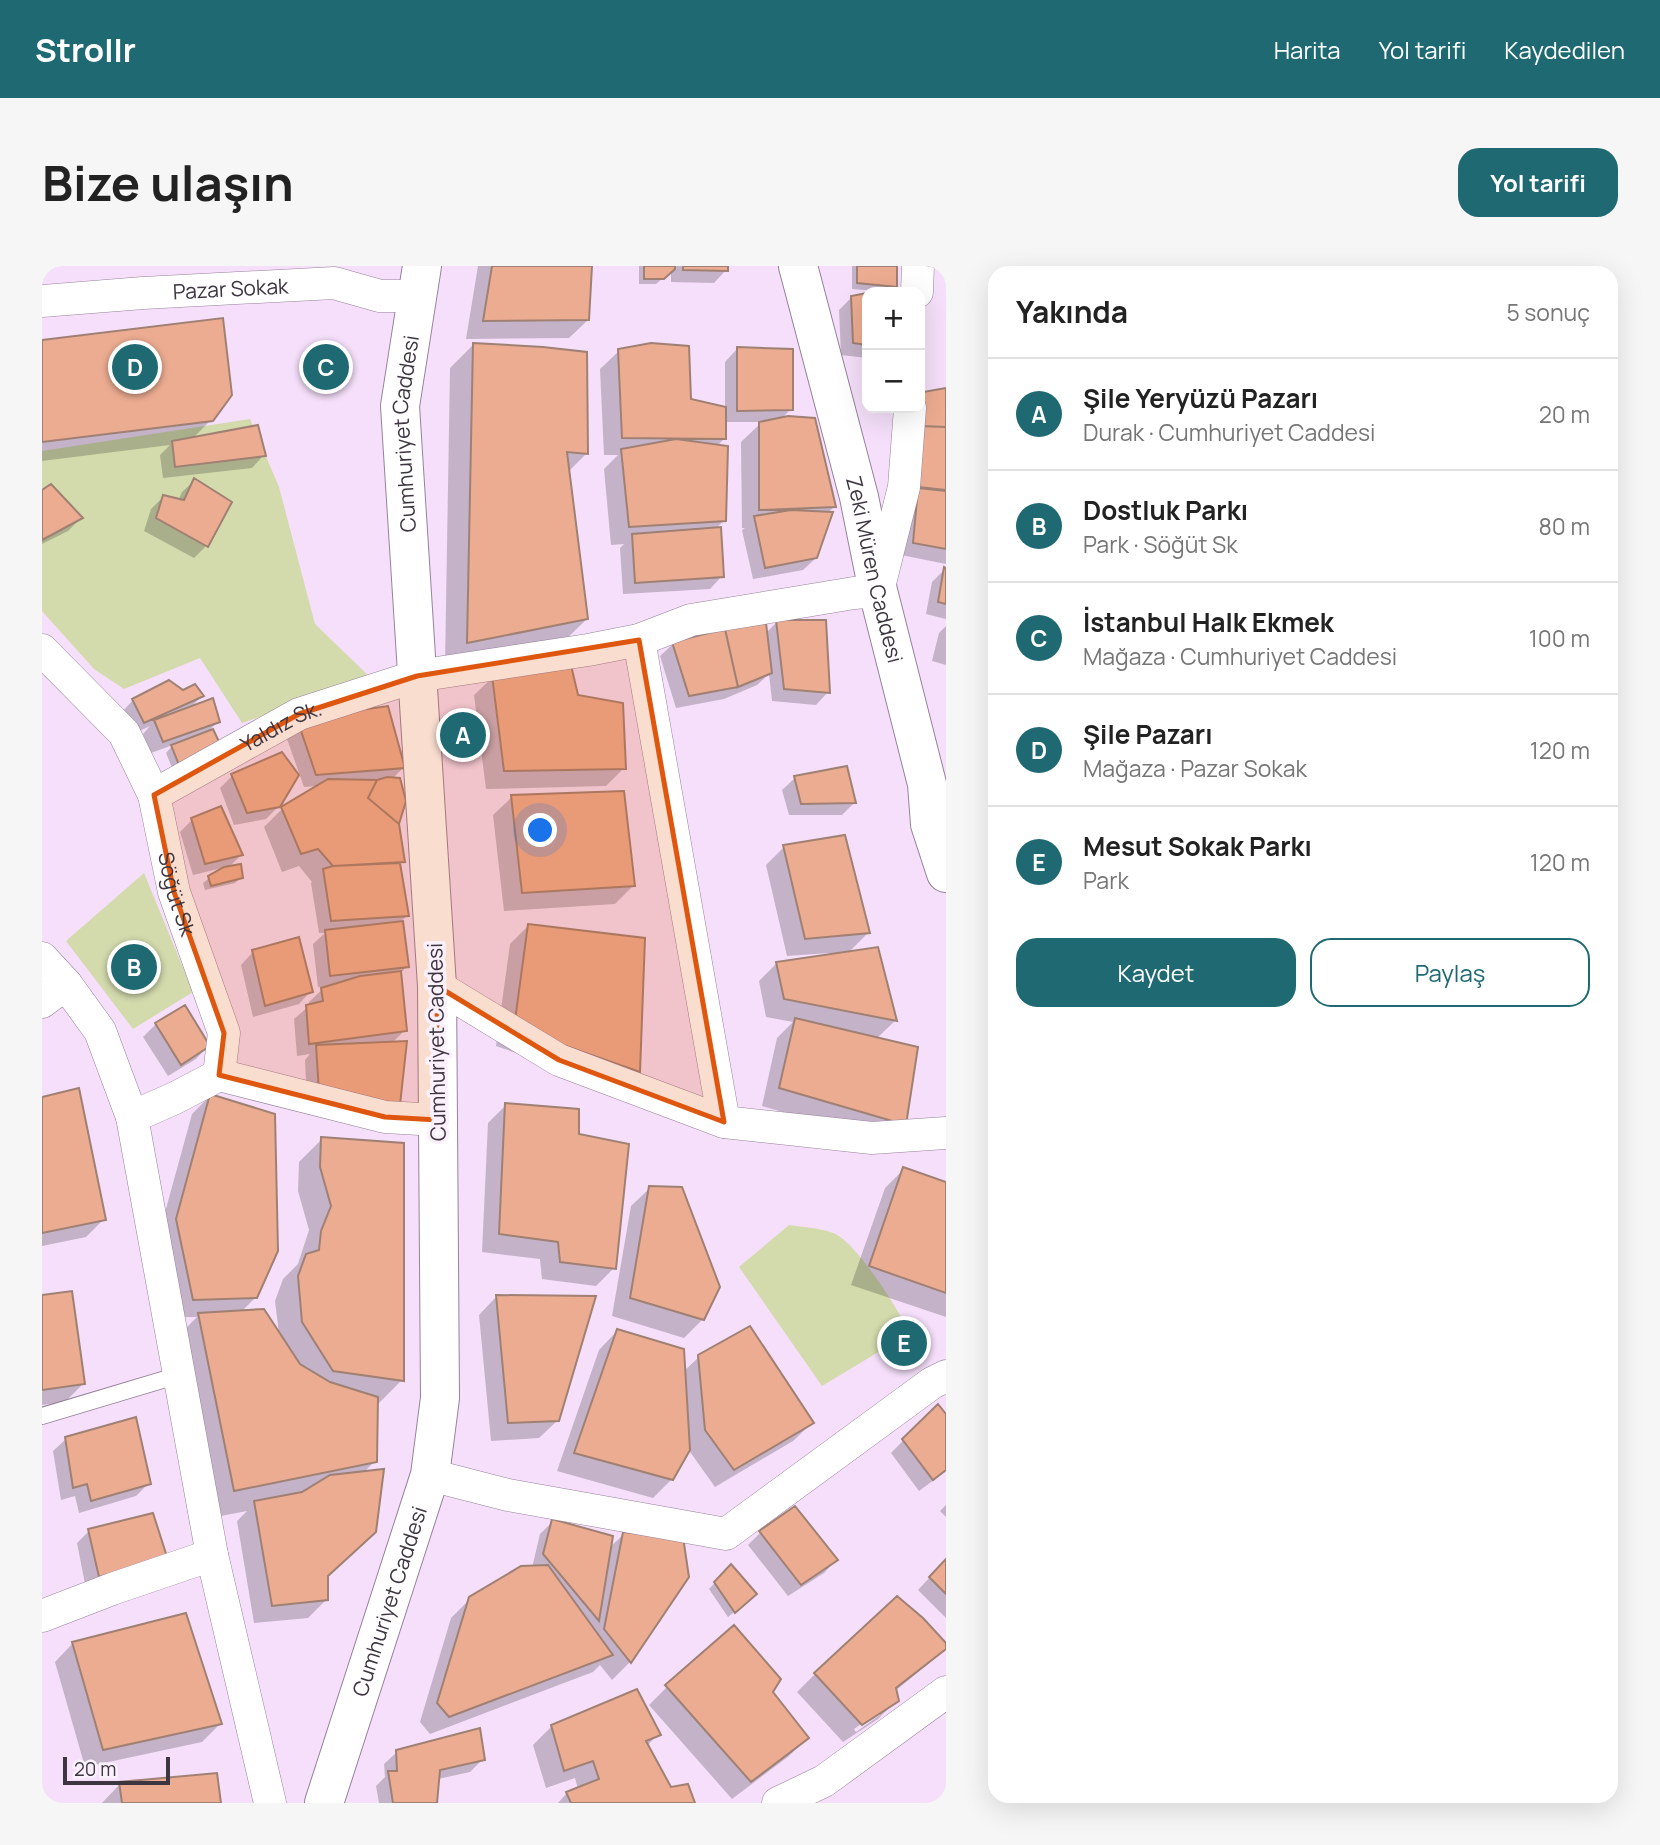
<!DOCTYPE html>
<html lang="tr">
<head>
<meta charset="utf-8">
<style>
  :root { --surface:#fff; --page:#f6f6f6; --text:#222; --muted:#767676; --line:#e0e0e0; --accent:#1f6a72 }
  body { margin:0; font-family:Manrope,sans-serif; background:var(--page); color:var(--text) }
  .controls { position:absolute; right:21px; top:21px; display:grid; overflow:hidden; border-radius:14px; box-shadow:0 7px 28px #0002 }
  .controls button { width:63px; height:63px; display:grid; place-items:center; padding:0; border:0; border-bottom:2px solid var(--line); background:var(--surface); color:var(--text); font:35px sans-serif }
  .scale { position:absolute; left:21px; bottom:18px; width:107px; box-sizing:border-box; padding-left:7px; border:4px solid #3d353f; border-top:0; font-size:19px; line-height:24px; white-space:nowrap; color:#3d353f; -webkit-text-stroke:5px #faf1fc; paint-order:stroke }
  .you { position:absolute; left:499px; top:565px; width:24px; height:24px; margin:-18px; border:5px solid #fff; border-radius:50%; background:#1a73e8; box-shadow:0 0 0 10px #1a73e833 }
  .badge { display:grid; place-items:center; width:46px; height:46px; border-radius:50%; background:var(--accent); color:#fff; font-size:23px; font-weight:700 }
  .pin { position:absolute; translate:-50% -50%; border:4px solid #fff; box-shadow:0 2px 7px #0006 }
  .list { margin:0; padding:0; list-style:none }
  h2 { display:flex; justify-content:space-between; align-items:center; height:91px; margin:0; padding:0 28px; font-size:30px }
  h2 small { font-size:23px; font-weight:400; color:var(--muted) }
  .list li { display:grid; grid-template-columns:46px 1fr auto; gap:21px; align-items:center; box-sizing:border-box; height:112px; padding:0 28px; border-top:2px solid var(--line) }
  .list b { display:block; font-size:26px; white-space:nowrap }
  .list p { margin:0; font-size:23px; white-space:nowrap; color:var(--muted) }
  .list em { font-size:23px; font-style:normal; color:var(--muted) }
  .actions { display:flex; gap:14px; padding:21px 28px }
  .actions a { flex:1; padding:16px 0; border:2px solid var(--accent); border-radius:21px; text-align:center; font-size:24px; color:var(--accent) }
  .actions .main { background:var(--accent); color:#fff }
  .map { position:relative; flex:none; width:904px; height:1537px; overflow:hidden; border-radius:21px }
  header { display:flex; align-items:center; gap:42px; box-sizing:border-box; height:98px; padding:0 35px; background:var(--accent); color:#fff }
  header strong { font-size:33px }
  nav { display:flex; gap:38px; margin-inline-start:auto; font-size:24px }
  .intro { display:flex; align-items:center; justify-content:space-between; box-sizing:border-box; height:168px; padding:0 42px }
  h1 { margin:0; font-size:49px }
  .button { padding:18px 32px; border-radius:21px; background:var(--accent); color:#fff; font-size:24px; font-weight:700 }
  main { display:flex; gap:42px; padding:0 42px }
  aside { flex:1; background:var(--surface); border-radius:21px; box-shadow:0 7px 28px #0002 }
  .map>svg:first-child { display:block }
  .green { fill:#d3dbad }
  .shadow { fill:#0003; fill-rule:evenodd }
  .building { fill:#ecac91; stroke:#9f8073; stroke-width:2 }
  .lines { fill:none; stroke-linecap:round; stroke-linejoin:round }
  .lane-casing { stroke:#96829a; stroke-width:18 }
  .street-casing { stroke:#96829a; stroke-width:33 }
  .secondary-casing { stroke:#96829a; stroke-width:40 }
  .primary-casing { stroke:#96829a; stroke-width:40 }
  .lane { stroke:#fff; stroke-width:16 }
  .street { stroke:#fff; stroke-width:32 }
  .secondary { stroke:#fff; stroke-width:38 }
  .primary { stroke:#fff; stroke-width:38 }
  .marked { fill:#df570f; fill-opacity:0.2; stroke:#df570f; stroke-width:5; stroke-linejoin:round }
  .labels { text-anchor:middle; dominant-baseline:central; stroke-width:7; stroke-linejoin:round; paint-order:stroke }
  .street-label { font-size:21px; fill:#3d353f; stroke:#faf1fc }
</style>
</head>
<body>
<header>
<strong>Strollr</strong>
<nav><a>Harita</a><a>Yol tarifi</a><a>Kaydedilen</a></nav>
</header>
<div class="intro"><h1>Bize ulaşın</h1><a class="button">Yol tarifi</a></div>
<main>
<div class="map">
<svg width="904" height="1537" viewBox="0 0 904 1537">
  <rect width="100%" height="100%" fill="#f5dffa"/>
  <path class="green" d="M208 153 237 221 273 358 330 413 200 457 158 392 82 423 52 403 0 345V185Z
    M102 607 151 726 91 763 24 675Z
    M747 959C761 961 778 962 791 967 814 975 857 1045 868 1067L780 1120 697 1001Z"/>
  <path class="shadow" d="M436 0H548L546 54 527 72 424 73Z
    M597 0H684V4L672 17 629 16V5L614 18H597Z
    M810 0H853V21L847 26 810 23Z
    M825 29V92L799 89 797 44 810 31Z
    M0 75 170 153 150 173 222 189 210 202 121 212 118 189 128 179 0 195Z
    M431 79 545 187 526 206 545 353 521 376 403 399 408 102Z
    M695 83 749 143 739 153 792 241 785 247 774 292 761 304 711 313 700 264 703 262H700L699 176 720 156H682V173L674 181 683 254 674 262 680 310 668 323 581 328 578 282 582 278 569 279 562 203 576 189H562L558 103 577 85 648 135 683 143V96Z
    M904 124V298L859 289 878 132 882 127Z
    M153 214 164 280 152 292 102 265 109 243 121 231 136 235 140 226Z
    M0 226 39 252 26 265 0 278Z
    M903 303H904V353L884 348 890 316Z
    M735 356 786 426 774 439 730 435 727 408 715 419 682 433 634 442 618 390 631 378 723 368Z
    M904 360V399L890 395 897 367Z
    M451 411 535 430 582 502 564 520 444 523 432 429Z
    M141 426 160 430 147 443 176 455 164 468 133 509 124 487 131 479 109 487 101 468 108 460 89 469 79 447 91 434Z
    M257 460 361 502 350 513 361 595 357 599 365 650 359 655 365 700 358 708 363 764 349 778 265 838 263 794 268 788 255 790 252 753 267 740V736L283 721H276L271 678 283 667H277L269 617 270 616 257 600 240 606 222 561 240 543 278 520 262 521 245 473Z
    M190 510 237 540 224 553 192 559 178 522Z
    M753 512 812 537 800 549H747L740 524Z
    M470 531 591 620 573 638 462 645 451 549Z
    M150 554 199 589 186 602 199 611 193 617 163 624 161 617 180 602 151 609 138 566Z
    M742 581 826 667 806 687 854 754 834 773 874 782 844 876 720 840 735 772 751 756 724 751 717 715 735 697 788 690 787 687 745 690 724 599Z
    M486 660 596 805 578 823 454 780 468 678Z
    M211 686 269 725 257 738 211 751 199 699Z
    M142 741 166 780 154 793 126 810 101 771 114 758Z
    M168 830 214 1031 199 1046 237 1068 233 1035 241 1013 256 998 267 964 256 925 257 896 280 873 360 1114 337 1137H334L333 1195 321 1207 285 1311V1333L266 1352 212 1357 195 1255 205 1245 163 1253 127 1079 155 1051H133L116 972 150 848Z
    M0 832 62 953 44 971 0 980Z
    M464 839 535 869 572 1002 554 1020 500 1013 498 993 440 986 446 857Z
    M862 903 904 918V1051L809 1019 843 922Z
    M608 922 661 1053 642 1072 570 1050 589 940Z
    M0 1030 41 1118 23 1136 0 1139Z
    M455 1030 516 1154 497 1172 449 1175 437 1049Z
    M575 1065 641 1106 657 1091 770 1157 751 1175 673 1221 646 1183 630 1213 611 1232 515 1205 557 1084Z
    M895 1140 904 1151V1205L877 1225 849 1187Z
    M24 1173 107 1217 94 1230 37 1247 33 1230 19 1234 11 1185Z
    M904 1239V1251L898 1245Z
    M511 1255 567 1282 582 1268 645 1310 588 1396 570 1414 558 1399 551 1406 388 1468 378 1456 409 1352 428 1333 490 1302 498 1268Z
    M47 1265 124 1294 44 1323 35 1277Z
    M719 1266 794 1294 782 1307 746 1330 706 1279Z
    M904 1294V1352L876 1324Z
    M689 1300 707 1334 686 1351 667 1323Z
    M31 1377 178 1458 160 1476 43 1501 13 1396Z
    M904 1380 886 1398 853 1425 855 1434 836 1453 801 1476 755 1426 773 1408ZM838 1445V1449L814 1466 812 1463Z
    M625 1421 729 1427 765 1472 747 1490 690 1533 607 1439Z
    M510 1460 616 1468 605 1480 628 1523 650 1537H516L525 1527 536 1523 533 1512 504 1522 491 1479Z
    M355 1486 441 1493 428 1506 396 1513 394 1537H337L334 1520 343 1511 342 1498Z
    M78 1518 177 1537H60Z"/>
  <path class="building" d="M450 0H550L547 54 441 55Z
    M602 0H633V3L622 13H602Z
    M641 0H686V5L641 4Z
    M815 0H855V21L815 17Z
    M825 27V79L811 77 809 30Z
    M181 52 190 129 171 155 0 176V74Z
    M431 77 501 81 545 86 546 188 525 186 546 353 425 377Z
    M609 77 647 80 649 133 684 141V173L580 172 576 83Z
    M695 81 751 83V144L695 145Z
    M904 122V161L879 160 881 126Z
    M746 150 773 152 794 241 717 244V156Z
    M216 159 224 190 133 201 130 175Z
    M879 160 904 161V224L876 221Z
    M634 173 686 180 684 255 587 261 579 183Z
    M152 212 190 236 166 281 114 252 121 229 142 234Z
    M9 218 41 252 0 274V224Z
    M876 222 904 225V283L871 277Z
    M749 244 791 246 775 292 723 302 712 250Z
    M679 261 682 311 593 317 590 268Z
    M902 301 904 302V338L896 336Z
    M734 354H784L788 427 742 423Z
    M724 357 730 407 696 421 683 363Z
    M683 363 696 421 647 430 630 376Z
    M528 395 536 429 581 437 584 503 462 505 450 409Z
    M127 414 141 424 153 418 162 430 102 457 90 433Z
    M171 432 178 456 121 476 112 454Z
    M346 440 363 502 274 509 257 459 303 446Z
    M171 463 180 482 139 504 129 479Z
    M240 486 257 509 238 541 205 547 189 508Z
    M805 500 814 537 759 538 752 510Z
    M345 511 358 512 364 535 357 558 326 532 335 514Z
    M286 513 335 514 326 532 357 558 363 596 291 600 276 583 259 588 239 541Z
    M582 525 593 620 480 627 469 529Z
    M179 540 201 589 163 598 149 552Z
    M803 569 828 667 763 673 741 579Z
    M358 597 367 650 289 655 281 603 291 600Z
    M199 598 201 612 169 620 166 610 182 601Z
    M361 655 367 701 288 710 283 664Z
    M486 658 603 672 598 806 472 762Z
    M257 671 271 726 223 740 210 684Z
    M836 681 855 755 742 733 734 696Z
    M359 705 365 765 267 778 264 739 281 735 279 722 318 710Z
    M143 739 168 780 139 799 113 757Z
    M753 752 876 781 864 859 737 822Z
    M365 775 357 848 277 826 274 779Z
    M37 822 64 954 0 967V831Z
    M168 828 233 848 236 985 215 1032 151 1034 134 953Z
    M463 837 537 843V868L587 878 574 1003 518 996 516 976 457 968Z
    M279 871 362 877V1115L291 1105 260 1056 256 1010 264 988 277 984 279 965 289 940 278 901Z
    M861 901 904 916V1027L827 1000Z
    M607 920 640 921 678 1021 662 1054 588 1032Z
    M30 1025 43 1118 0 1124V1029Z
    M454 1029 554 1030 517 1155 466 1157Z
    M222 1043 258 1098 288 1116 336 1131 335 1196 192 1225 156 1047Z
    M708 1060 772 1157 692 1204 663 1164 656 1089Z
    M575 1063 642 1083 648 1184 631 1214 532 1187Z
    M896 1138 904 1148V1204L891 1214 860 1173Z
    M94 1151 109 1218 49 1235 45 1218 31 1222 23 1171Z
    M342 1203 334 1266 286 1310V1334L230 1340 212 1235 260 1226 288 1209Z
    M753 1240 796 1294 759 1319 717 1265Z
    M111 1247 126 1294 57 1311 46 1263Z
    M510 1253 571 1270 557 1355 501 1288Z
    M581 1266 641 1271 647 1311 589 1397 562 1363Z
    M904 1293V1328L887 1311Z
    M689 1298 715 1328 693 1347 672 1316Z
    M506 1299 571 1389 407 1451 395 1437 427 1331 479 1300Z
    M855 1330 881 1352 904 1377V1383L854 1422 857 1435 820 1459 772 1407Z
    M144 1347 180 1458 61 1484 30 1376Z
    M692 1359 739 1413 731 1426 767 1472 709 1516 623 1419Z
    M595 1423 619 1469 604 1475 629 1521 646 1518 653 1537H529L524 1526 557 1513 551 1495 522 1505 509 1459Z
    M438 1462 443 1494 398 1504 395 1537H351L346 1505H355L354 1484Z
    M175 1507 179 1537H80L77 1516Z"/>
  <g class="lines">
    <defs>
      <path id="lane" d="M0 1150 137 1109"/>
      <g id="street">
        <path d="M875 26 876 0"/>
        <path id="s1" d="M0 35 101 27 292 17 338 30H375"/>
        <path d="M597 374 682 856"/>
        <path id="s2" d="M0 384 82 467 112 529 132 626 182 767 177 809 133 832 90 851"/>
        <path id="s3" d="M112 529 257 448 375 410 546 384 597 374 649 354 812 327 836 325 862 221 868 142"/>
        <path d="M0 692 24 718 58 765 90 851 170 1289 228 1537"/>
        <path d="M395 720 517 794 682 856 830 872 904 867"/>
        <path d="M0 736 24 718"/>
        <path d="M177 809 343 851 396 854"/>
        <path d="M388 1209 466 1229 684 1268 890 1117 904 1110"/>
        <path d="M0 1350 70 1323 170 1289"/>
        <path d="M736 1537 782 1515 904 1426"/>
      </g>
      <g id="secondary">
        <path id="s4" d="M756 0 817 231 836 325 885 518 888 558 904 607"/>
      </g>
      <g id="primary">
        <path id="s5" d="M282 1537 388 1209 398 1132 395 720 358 140 380 0"/>
      </g>
    </defs>
    <use href="#lane" class="lane-casing"/>
    <use href="#street" class="street-casing"/>
    <use href="#secondary" class="secondary-casing"/>
    <use href="#primary" class="primary-casing"/>
    <use href="#lane" class="lane"/>
    <use href="#street" class="street"/>
    <use href="#secondary" class="secondary"/>
    <use href="#primary" class="primary"/>
  </g>
  <path class="marked" d="M597 374 682 856 517 794 395 720 396 854 343 851 177 809 182 767 132 626 112 529 257 448 375 410Z"/>
  <g class="labels">
    <g class="street-label">
      <text stroke="none"><textPath href="#s1" startOffset="189">Pazar Sokak</textPath></text>
      <text stroke="none"><textPath href="#s5" startOffset="1388">Cumhuriyet Caddesi</textPath></text>
      <text stroke="none"><textPath href="#s4" startOffset="313">Zeki Müren Caddesi</textPath></text>
      <text stroke="none"><textPath href="#s3" startOffset="145">Yaldız Sk.</textPath></text>
      <text stroke="none"><textPath href="#s2" startOffset="287">Söğüt Sk</textPath></text>
      <text transform="translate(394 776) rotate(-91)">Cumhuriyet Caddesi</text>
      <text stroke="none"><textPath href="#s5" startOffset="212">Cumhuriyet Caddesi</textPath></text>
    </g>
  </g>
</svg>
<div class="controls">
<button>+</button>
<button>−</button>
</div>
<div class="scale">20 m</div>
<div class="you"></div>
<div class="pin badge" style="left:421px;top:469px">A</div>
<div class="pin badge" style="left:92px;top:701px">B</div>
<div class="pin badge" style="left:284px;top:101px">C</div>
<div class="pin badge" style="left:93px;top:101px">D</div>
<div class="pin badge" style="left:862px;top:1077px">E</div>
</div>
<aside>
<h2>Yakında<small>5 sonuç</small></h2>
<ul class="list">
<li><span class="badge">A</span><div><b>Şile Yeryüzü Pazarı</b><p>Durak · Cumhuriyet Caddesi</p></div><em>20 m</em></li>
<li><span class="badge">B</span><div><b>Dostluk Parkı</b><p>Park · Söğüt Sk</p></div><em>80 m</em></li>
<li><span class="badge">C</span><div><b>İstanbul Halk Ekmek</b><p>Mağaza · Cumhuriyet Caddesi</p></div><em>100 m</em></li>
<li><span class="badge">D</span><div><b>Şile Pazarı</b><p>Mağaza · Pazar Sokak</p></div><em>120 m</em></li>
<li><span class="badge">E</span><div><b>Mesut Sokak Parkı</b><p>Park</p></div><em>120 m</em></li>
</ul>
<div class="actions"><a class="main">Kaydet</a><a>Paylaş</a></div>
</aside>
</main>
</body>
</html>
